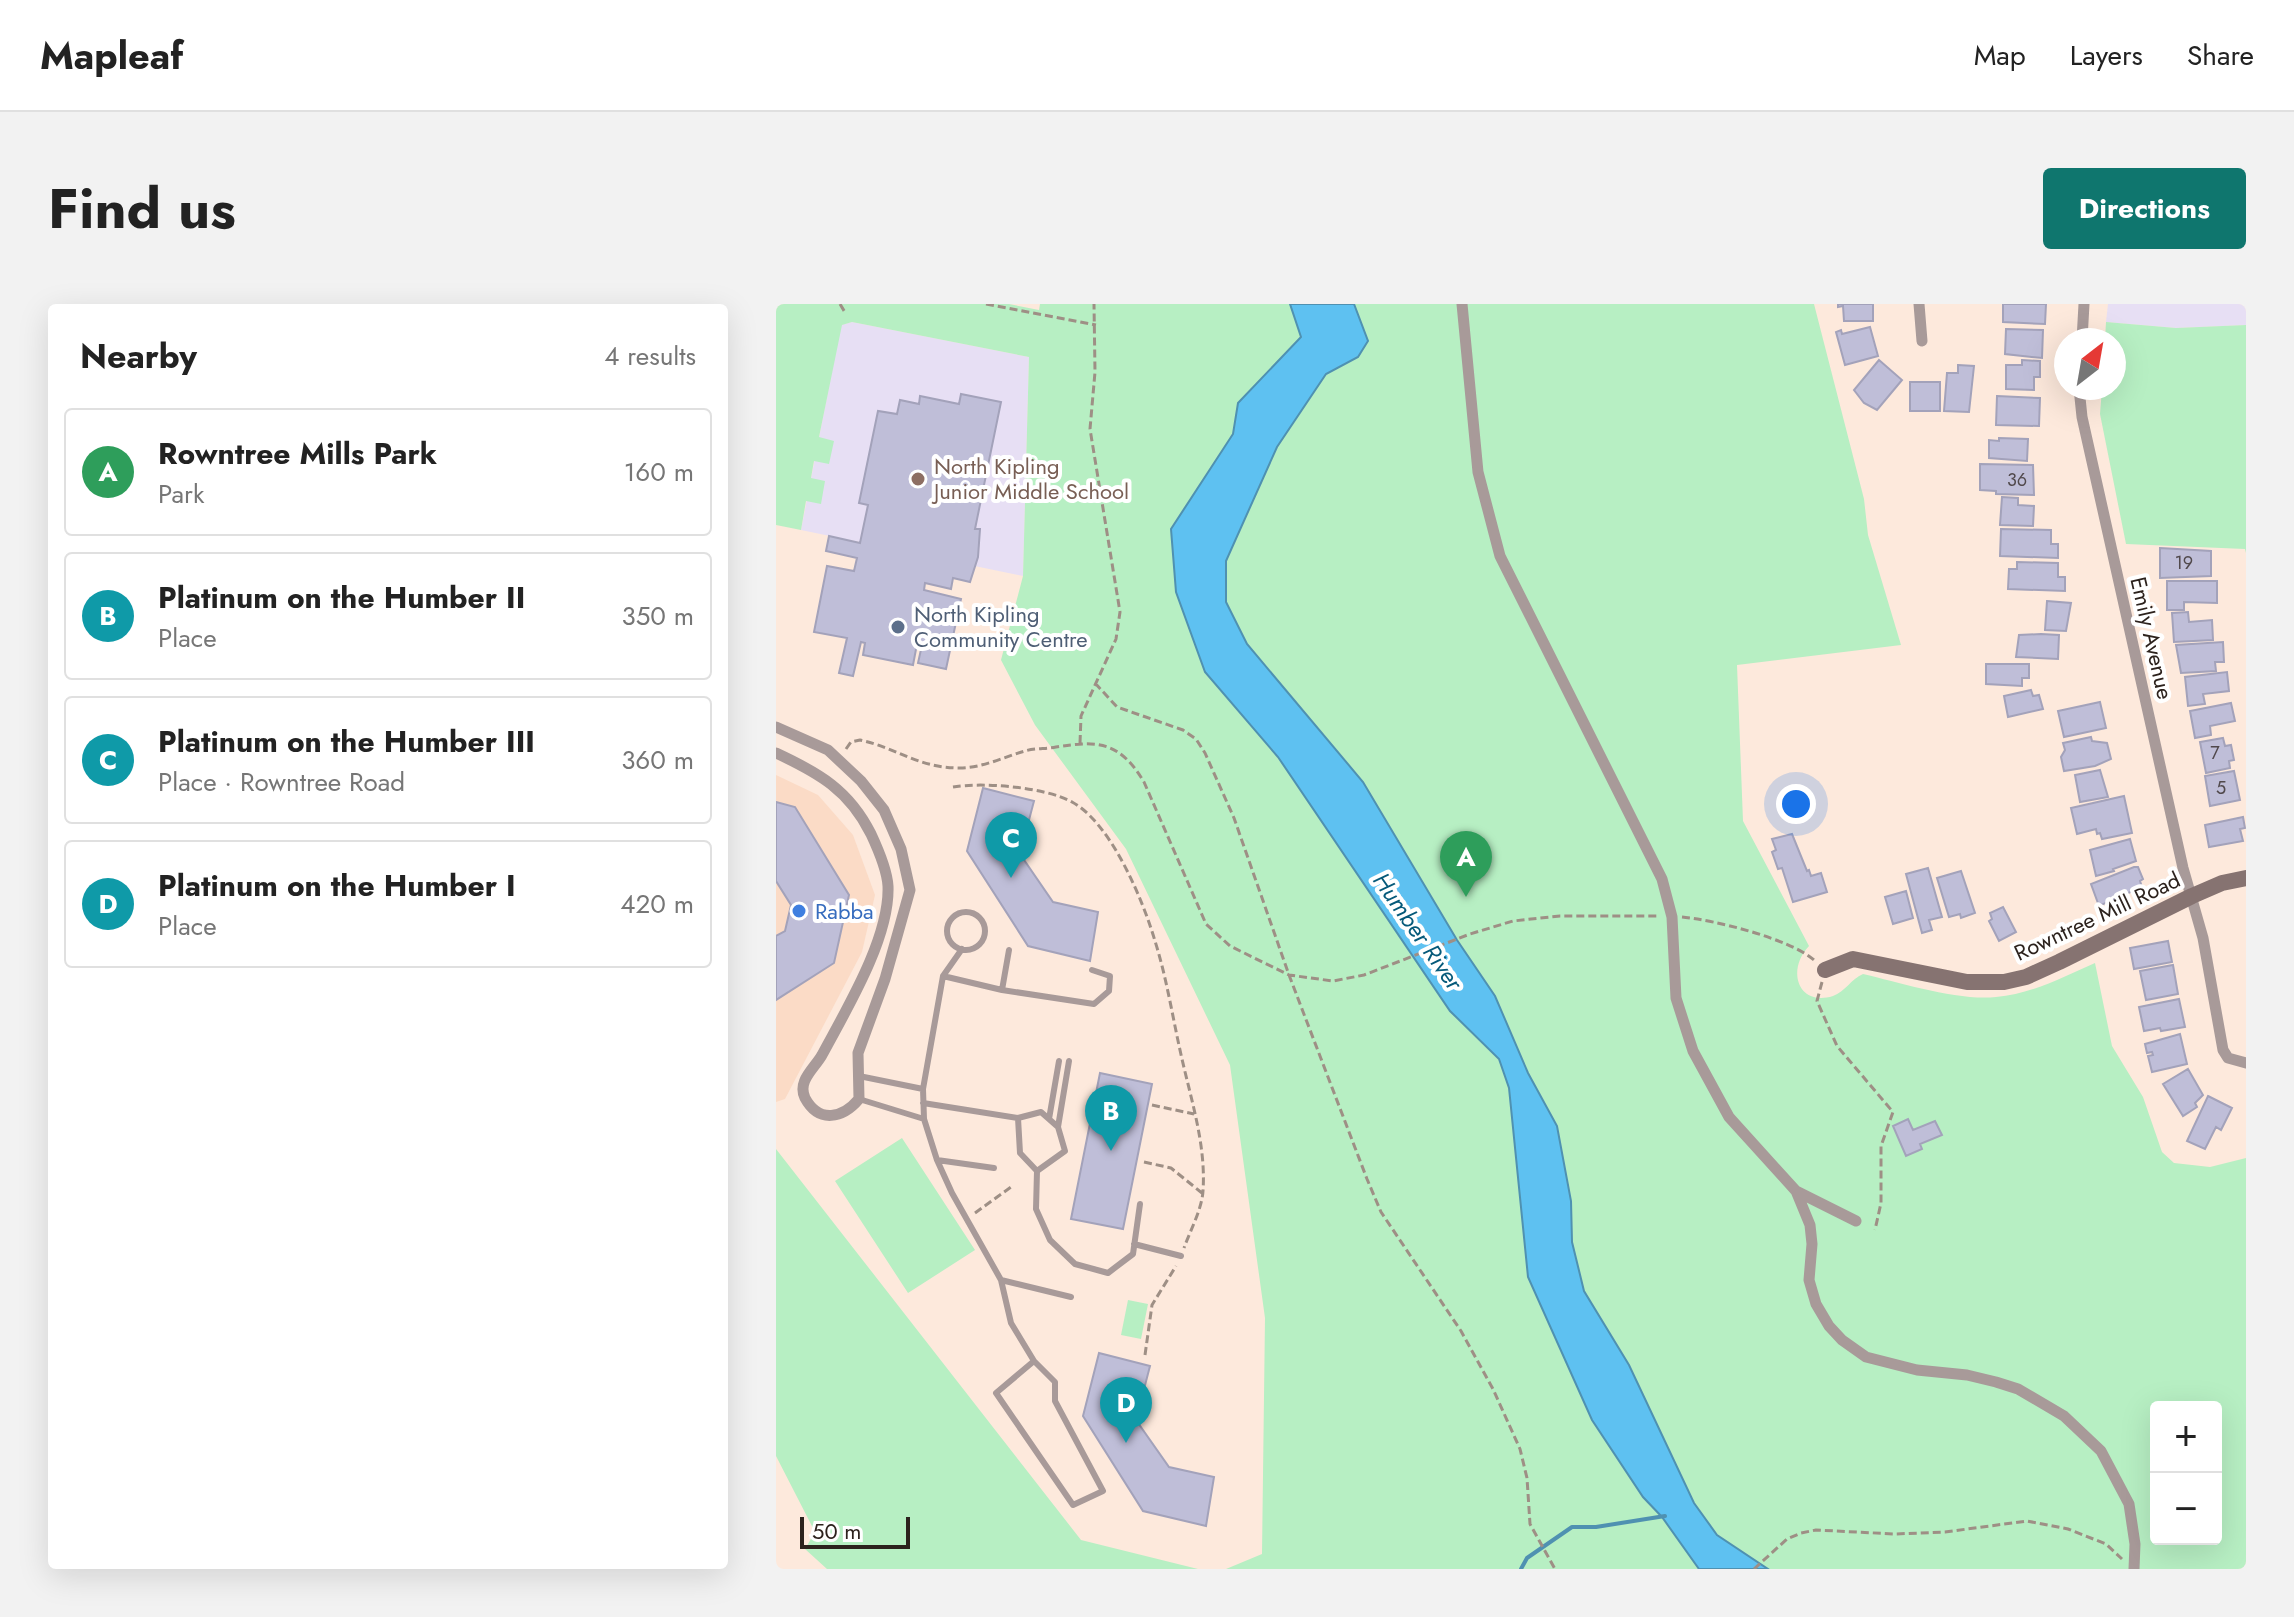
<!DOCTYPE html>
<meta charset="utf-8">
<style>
body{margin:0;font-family:Jost,sans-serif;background:#f2f2f2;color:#222}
.controls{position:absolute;right:24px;bottom:24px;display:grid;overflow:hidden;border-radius:8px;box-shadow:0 8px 32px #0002}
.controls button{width:72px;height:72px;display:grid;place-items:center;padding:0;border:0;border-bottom:2px solid #e0e0e0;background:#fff;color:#222;font:40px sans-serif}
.compass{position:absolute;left:1278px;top:24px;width:72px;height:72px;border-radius:50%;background:#fff;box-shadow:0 8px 32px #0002;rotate:31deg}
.scale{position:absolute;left:24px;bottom:20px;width:110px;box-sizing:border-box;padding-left:8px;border:4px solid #2c221d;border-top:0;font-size:22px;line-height:28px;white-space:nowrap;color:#2c221d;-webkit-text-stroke:6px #fff;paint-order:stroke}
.you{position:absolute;left:1020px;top:500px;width:28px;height:28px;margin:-20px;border:6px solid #fff;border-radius:50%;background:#1a73e8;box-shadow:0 0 0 12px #1a73e833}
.badge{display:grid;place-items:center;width:52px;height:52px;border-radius:50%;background:#0f766e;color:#fff;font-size:26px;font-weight:700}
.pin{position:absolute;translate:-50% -66px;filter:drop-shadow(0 2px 4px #0008)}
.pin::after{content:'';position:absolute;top:42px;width:28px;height:24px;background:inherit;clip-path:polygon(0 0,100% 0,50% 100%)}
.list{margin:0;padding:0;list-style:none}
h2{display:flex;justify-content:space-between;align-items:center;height:104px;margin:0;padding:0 32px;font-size:34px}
h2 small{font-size:26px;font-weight:400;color:#767676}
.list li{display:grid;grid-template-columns:52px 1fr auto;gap:24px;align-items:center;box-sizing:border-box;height:128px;margin:0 16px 16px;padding:0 16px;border:2px solid #e0e0e0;border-radius:8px}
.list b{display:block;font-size:30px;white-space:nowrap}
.list p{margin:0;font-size:26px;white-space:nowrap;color:#767676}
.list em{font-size:26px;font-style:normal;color:#767676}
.map{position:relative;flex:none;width:1470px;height:1265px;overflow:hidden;border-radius:8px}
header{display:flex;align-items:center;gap:48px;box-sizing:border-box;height:112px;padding:0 40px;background:#fff;border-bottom:2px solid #e0e0e0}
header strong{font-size:38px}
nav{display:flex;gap:44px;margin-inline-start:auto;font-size:28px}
.intro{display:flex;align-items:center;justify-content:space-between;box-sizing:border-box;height:192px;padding:0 48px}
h1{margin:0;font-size:56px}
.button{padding:20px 36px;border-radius:8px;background:#0f766e;color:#fff;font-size:28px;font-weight:700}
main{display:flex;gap:48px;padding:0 48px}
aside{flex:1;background:#fff;border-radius:8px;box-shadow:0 8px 32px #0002}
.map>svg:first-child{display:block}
</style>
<header>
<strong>Mapleaf</strong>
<nav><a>Map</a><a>Layers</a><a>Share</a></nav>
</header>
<div class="intro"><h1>Find us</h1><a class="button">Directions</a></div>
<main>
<aside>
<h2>Nearby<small>4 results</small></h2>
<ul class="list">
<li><span class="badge" style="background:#2e9e5b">A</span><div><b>Rowntree Mills Park</b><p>Park</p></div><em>160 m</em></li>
<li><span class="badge" style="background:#0f9aa8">B</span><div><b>Platinum on the Humber II</b><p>Place</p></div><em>350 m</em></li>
<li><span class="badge" style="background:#0f9aa8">C</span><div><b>Platinum on the Humber III</b><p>Place · Rowntree Road</p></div><em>360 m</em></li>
<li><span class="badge" style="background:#0f9aa8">D</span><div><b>Platinum on the Humber I</b><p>Place</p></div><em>420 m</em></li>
</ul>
</aside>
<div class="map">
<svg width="1470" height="1265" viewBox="0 0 1470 1265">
<rect width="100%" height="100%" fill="#fde9dc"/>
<!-- built -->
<path fill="#fbdbc6" d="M 0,471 L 42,491 L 77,531 L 99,591 L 86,648 L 9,795 L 0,798 Z"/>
<!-- education -->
<path fill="#e7dff4" d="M 1332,0 L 1470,0 L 1470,21 L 1400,24 L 1330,18 Z
M 76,18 L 253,53 L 247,272 L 25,226 L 65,21 Z"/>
<!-- green -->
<path fill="#b7efc3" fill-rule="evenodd" d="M 0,0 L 233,0 L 263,6 L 264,0 L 1038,0 L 1088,195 L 1092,231 L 1125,341 L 961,361 L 967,517 L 1033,642 C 1010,666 1022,703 1057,692 C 1069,688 1075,675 1087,670 C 1125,679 1182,697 1220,693 C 1256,690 1287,673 1319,659 L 1336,742 L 1367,793 L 1386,848 L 1398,859 L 1434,863 L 1470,854 L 1470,1265 L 450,1265 L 486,1250 L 489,1014 L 454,761 L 350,545 L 259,421 L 225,356 L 247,272 L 253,53 L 76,18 L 66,21 L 43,133 L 58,137 L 53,160 L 38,157 L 35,174 L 49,177 L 45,200 L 30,197 L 25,226 L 0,221 ZM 1380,1103 L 1440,1103 L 1440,1235 L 1380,1235 Z
M 1330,18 L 1400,24 L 1470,21 L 1470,249 L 1469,245 L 1350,240 L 1324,110 L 1326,84 L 1338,84 L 1338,36 L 1329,36 Z
M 126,834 L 199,946 L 132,989 L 59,877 Z
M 0,845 L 305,1236 L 422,1265 L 51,1265 L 29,1245 L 39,1228 L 0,1152 Z
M 352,996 L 372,1000 L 365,1035 L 345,1031 Z"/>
<!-- water -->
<path fill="#5ec1f1" stroke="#4f91b1" stroke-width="2" d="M 514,0 L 578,0 L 592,37 L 582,53 L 550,70 L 501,143 L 450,257 L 450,298 L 471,340 L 587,478 L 681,636 L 719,692 L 752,769 L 781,822 L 795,897 L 796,938 L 808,987 L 853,1061 L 918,1199 L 941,1231 L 992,1265 L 923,1265 L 886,1213 L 867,1193 L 816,1116 L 752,973 L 733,784 L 723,755 L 674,707 L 502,453 L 429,368 L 400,288 L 395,225 L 457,130 L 462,99 L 525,33 Z"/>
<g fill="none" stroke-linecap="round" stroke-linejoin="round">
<!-- stream -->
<path stroke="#4f91b1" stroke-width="4" d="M 745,1265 L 751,1254 L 796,1223 L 820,1223 L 889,1212"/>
</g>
<!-- building -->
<path fill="#bfbed8" stroke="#a3a2ba" stroke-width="2" d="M 1062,0 L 1097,0 L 1097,17 L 1068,17 L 1067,2 L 1062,3 Z
M 1227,0 L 1270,0 L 1269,20 L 1227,18 Z
M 1094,23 L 1102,52 L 1069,61 L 1060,28 L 1065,26 L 1066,30 Z
M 1230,25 L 1267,26 L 1266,54 L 1229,50 Z
M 1103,56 L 1126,76 L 1101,106 L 1088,99 L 1078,86 Z
M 1246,56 L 1264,57 L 1264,73 L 1258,73 L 1258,86 L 1230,85 L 1230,61 L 1246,61 Z
M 1182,61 L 1198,62 L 1193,108 L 1168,107 L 1171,69 L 1182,69 Z
M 1134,78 L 1164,78 L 1164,107 L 1134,107 Z
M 185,90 L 225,98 L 199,225 L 204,225 L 202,253 L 194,278 L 177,274 L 175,285 L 149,279 L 148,286 L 185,295 L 170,365 L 142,359 L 146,341 L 141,340 L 137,361 L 87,351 L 89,339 L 85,338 L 77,372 L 63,369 L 71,334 L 38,328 L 51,262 L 78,267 L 81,254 L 50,247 L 53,232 L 84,239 L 92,201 L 83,199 L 102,107 L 121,110 L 124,96 L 143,100 L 144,92 L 183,100 Z
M 1221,92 L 1264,94 L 1263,122 L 1220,121 Z
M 1223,134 L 1252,135 L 1251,157 L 1213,154 L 1213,136 L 1223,137 Z
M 1204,160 L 1257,161 L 1258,191 L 1220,190 L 1220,187 L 1204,186 Z
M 1226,193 L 1242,194 L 1242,201 L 1258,202 L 1257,222 L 1224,221 Z
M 1225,225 L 1275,226 L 1275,240 L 1282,240 L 1282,254 L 1224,252 Z
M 1384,244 L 1435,247 L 1435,272 L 1384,274 Z
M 1241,258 L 1282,259 L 1282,273 L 1289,273 L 1289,287 L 1232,285 L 1233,265 L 1241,265 Z
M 1391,277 L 1441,277 L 1441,299 L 1408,298 L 1408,306 L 1391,306 Z
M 1271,297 L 1295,299 L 1290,327 L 1269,326 Z
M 1412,308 L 1413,318 L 1436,316 L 1437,336 L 1398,338 L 1396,309 Z
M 1265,330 L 1283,331 L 1282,355 L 1240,353 L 1243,331 Z
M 1447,338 L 1448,358 L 1439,358 L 1440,367 L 1405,369 L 1400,341 Z
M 1210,360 L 1253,360 L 1253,374 L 1246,374 L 1246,382 L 1210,380 Z
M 1451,368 L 1453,387 L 1427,390 L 1429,400 L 1412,402 L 1409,373 Z
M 1255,386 L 1257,392 L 1263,391 L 1267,405 L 1232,413 L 1228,392 Z
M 1324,398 L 1330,424 L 1288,433 L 1282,407 Z
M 1455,399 L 1459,417 L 1434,422 L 1435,431 L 1419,434 L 1414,407 Z
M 1315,433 L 1316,437 L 1331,439 L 1335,455 L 1319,462 L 1288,467 L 1285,453 L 1289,446 L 1287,439 Z
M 1447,434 L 1449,442 L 1455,441 L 1458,456 L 1453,457 L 1454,464 L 1430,469 L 1424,438 Z
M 1324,466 L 1332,493 L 1304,498 L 1299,471 Z
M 1458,467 L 1464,496 L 1434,502 L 1429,472 Z
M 207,484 L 258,497 L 244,550 L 277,598 L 322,608 L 314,657 L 252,642 L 191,547 Z
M 1348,492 L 1356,529 L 1326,535 L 1324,529 L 1321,530 L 1320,525 L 1301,530 L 1295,504 Z
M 0,498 L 19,503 L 73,591 L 58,659 L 0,696 L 0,632 L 9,627 L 15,601 L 0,577 Z
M 1467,513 L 1469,524 L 1464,525 L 1467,537 L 1433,543 L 1429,521 Z
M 1016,530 L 1031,567 L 1033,566 L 1035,572 L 1045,569 L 1051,588 L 1017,598 L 1006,564 L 1002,565 L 996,548 L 1000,546 L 996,535 Z
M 1354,535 L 1360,557 L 1337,565 L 1338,567 L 1320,572 L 1314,546 Z
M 1358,563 L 1362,563 L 1367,575 L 1364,577 L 1366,583 L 1323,602 L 1315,580 Z
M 1152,564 L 1166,613 L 1153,616 L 1156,626 L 1146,629 L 1130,570 Z
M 1185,567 L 1199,609 L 1185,614 L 1184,610 L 1173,613 L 1161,574 Z
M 1130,587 L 1137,614 L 1117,620 L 1109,593 Z
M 1227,603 L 1240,628 L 1223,637 L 1213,617 L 1216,615 L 1214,609 Z
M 1392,637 L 1396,658 L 1358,665 L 1354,644 Z
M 1397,661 L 1402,690 L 1370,696 L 1364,667 Z
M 1403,695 L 1409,723 L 1385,727 L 1384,724 L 1368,727 L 1363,703 Z
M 1404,730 L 1411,760 L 1376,768 L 1372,752 L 1377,751 L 1376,748 L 1371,749 L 1369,740 Z
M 1412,765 L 1427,791 L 1419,799 L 1421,803 L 1407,812 L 1387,780 Z
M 324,769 L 376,780 L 347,925 L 295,915 Z
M 1432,792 L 1456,804 L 1445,826 L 1440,823 L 1429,845 L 1411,837 Z
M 1132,815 L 1137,826 L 1159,817 L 1166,831 L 1144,840 L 1146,845 L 1130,852 L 1117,822 Z
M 323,1049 L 374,1062 L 360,1116 L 393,1163 L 438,1173 L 430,1222 L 367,1207 L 307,1112 Z"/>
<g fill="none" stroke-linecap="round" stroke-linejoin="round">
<!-- path -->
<path stroke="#9e8f85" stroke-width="3" stroke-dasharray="8 4" stroke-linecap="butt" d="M 64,0 L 70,10
M 210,0 L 320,21
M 319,379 L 341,403 L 407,426 L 420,435 L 429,449 L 458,514 L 513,671 L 591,875 L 605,908 L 685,1027 L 717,1085 L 744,1145 L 751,1174 L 754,1220 L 779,1265
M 304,439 L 305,412 L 340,335 L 344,308 L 314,125 L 319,68 L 318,0
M 70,445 L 75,438 L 84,436 C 121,444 142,464 184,464 C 206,464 228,453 249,447 C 259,444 270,445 280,443 C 323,436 344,438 368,478 L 430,620 L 454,642 L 513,671 L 557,677 L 588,671 L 694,630 L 737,617 L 784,612 L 883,612
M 177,483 C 207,478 269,483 296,498 C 335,519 367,596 379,637 C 391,675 397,716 406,755 C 416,799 430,842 427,887 C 426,905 414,927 408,944
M 906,613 C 939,616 1014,635 1038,656
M 1046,678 L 1041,697 L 1061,742 L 1117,808 L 1105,842 L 1105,899 L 1099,926
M 376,801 L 418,810
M 368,858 L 395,864 L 426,889
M 199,909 L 235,883
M 369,1051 L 376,1001 L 400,962
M 978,1265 L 1011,1235 L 1025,1229 L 1040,1226 L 1119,1230 L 1169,1228 L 1251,1217 L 1292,1225 L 1330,1240 L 1346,1255"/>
<!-- lane -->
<path stroke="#a89a99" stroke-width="6" d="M171 627a19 19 0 1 1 38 0a19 19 0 1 1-38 0Z
M 186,645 L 167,672 L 147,785 L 148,815 L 161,856 L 176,889 L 225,976 L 235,1019 L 258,1057 L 220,1089 L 297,1201 L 327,1187 L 279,1097 L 279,1078 L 258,1057
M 167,672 L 226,686 L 318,700 L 333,687 L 334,672 L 316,666
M 226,686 L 233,646
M 83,772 L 147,785
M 83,795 L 148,815
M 147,799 L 242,814 L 265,808 L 282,823 L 289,847 L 261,867 L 260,905 L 274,936 L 299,960 L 332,969 L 357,950 L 364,900
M 242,814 L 244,849 L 261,867
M 273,815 L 283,757
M 282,823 L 293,757
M 161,856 L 218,864
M 358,940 L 405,952
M 225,976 L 295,993"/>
<!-- street -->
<path stroke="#a89a99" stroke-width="11" d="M 686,0 L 702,168 L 724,252 L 886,575 L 896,613 L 900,694 L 917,747 L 953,813 L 1020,887 L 1034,921 L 1036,940 L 1033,976 L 1040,1000 L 1053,1022 L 1066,1036 L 1090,1053 L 1141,1066 L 1191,1071 L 1220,1078 L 1242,1085 L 1288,1112 L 1325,1147 L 1353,1200 L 1359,1240 L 1358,1265
M 1143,0 L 1146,37
M 1306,36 L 1308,0
M 1303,84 L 1306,113 L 1407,564 L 1427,634 L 1447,746 L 1452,754 L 1470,759
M 0,423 L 52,446 L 85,477 L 108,506 L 125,545 L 134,586 L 109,675 L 82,749 L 83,795 C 67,814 43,820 29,794 C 21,777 38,765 46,751 C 70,706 114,634 112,582 C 111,565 102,545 95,530 C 73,486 43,469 0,449
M 1020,887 L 1080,917"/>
<!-- secondary -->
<path stroke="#867371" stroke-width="16" d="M 1049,666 L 1077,655 L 1191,678 L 1228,678 L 1250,673 L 1283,658 L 1416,592 L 1446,579 L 1470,574"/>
</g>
<!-- markers -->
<circle fill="#8d6e63" stroke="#fff" stroke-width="3" cx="142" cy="175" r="8"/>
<circle fill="#5c6f8a" stroke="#fff" stroke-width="3" cx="122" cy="323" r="8"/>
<circle fill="#3f7fe0" stroke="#fff" stroke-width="3" cx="23" cy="607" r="8"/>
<g text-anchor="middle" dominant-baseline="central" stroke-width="8" stroke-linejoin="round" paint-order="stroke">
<!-- number labels -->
<g font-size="18" fill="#51494c">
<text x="1241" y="176">36</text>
<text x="1408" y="259">19</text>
<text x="1439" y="449">7</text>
<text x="1445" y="484">5</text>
</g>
<!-- education labels -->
<g font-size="22" fill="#785e54" stroke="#fff" text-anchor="start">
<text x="158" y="162">North Kipling<tspan x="158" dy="25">Junior Middle School</tspan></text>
</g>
<!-- service labels -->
<g font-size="22" fill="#4e5e75" stroke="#fff" text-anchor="start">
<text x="138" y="310">North Kipling<tspan x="138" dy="25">Community Centre</tspan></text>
</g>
<!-- street labels -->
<g font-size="22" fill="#2c221d" stroke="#fff">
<text transform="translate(1376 334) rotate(77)">Emily Avenue</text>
<text transform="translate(1321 612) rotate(-25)">Rowntree Mill Road</text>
</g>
<!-- shop labels -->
<g font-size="22" fill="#366cbe" stroke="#fff" text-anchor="start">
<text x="39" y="607">Rabba</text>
</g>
<!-- water labels -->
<g font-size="24" font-style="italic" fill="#065a7a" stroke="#fff">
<text transform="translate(642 627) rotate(55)">Humber River</text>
</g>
</g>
</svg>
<div class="controls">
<button>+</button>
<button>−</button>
</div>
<svg class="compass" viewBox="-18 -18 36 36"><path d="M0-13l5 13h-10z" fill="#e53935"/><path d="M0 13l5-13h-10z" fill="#767676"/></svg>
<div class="scale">50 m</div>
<div class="you"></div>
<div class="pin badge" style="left:690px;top:593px;background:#2e9e5b">A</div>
<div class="pin badge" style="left:335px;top:847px;background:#0f9aa8">B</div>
<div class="pin badge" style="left:235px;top:574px;background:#0f9aa8">C</div>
<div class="pin badge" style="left:350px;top:1139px;background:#0f9aa8">D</div>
</div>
</main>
